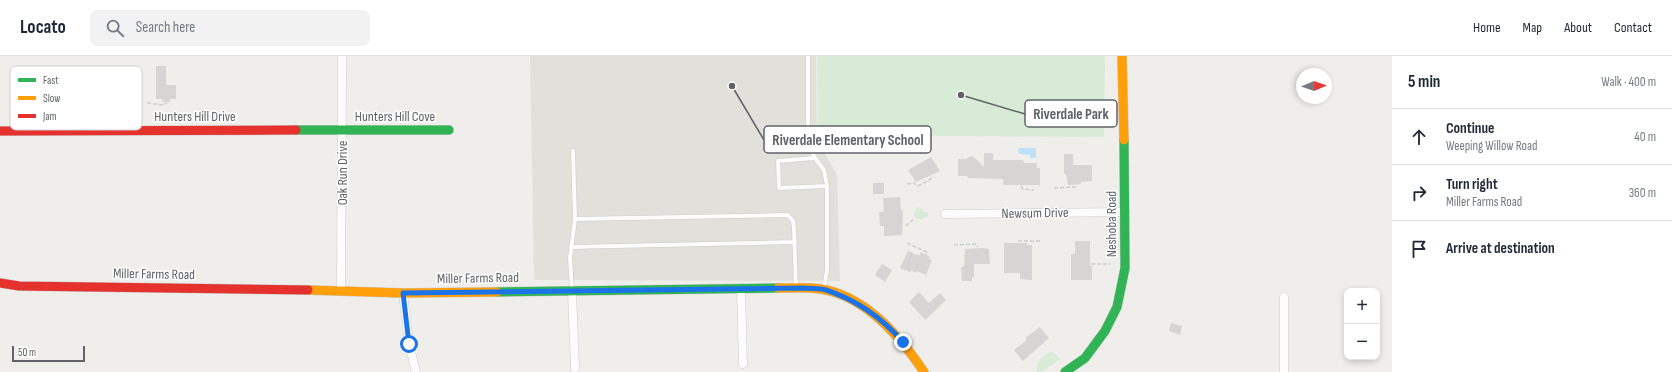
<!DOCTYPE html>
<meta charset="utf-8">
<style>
body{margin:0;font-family:"Sofia Sans Condensed",sans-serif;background:#f2f2f3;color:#1f2937}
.controls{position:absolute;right:12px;bottom:12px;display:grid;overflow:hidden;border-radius:8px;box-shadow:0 2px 6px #0003}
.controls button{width:36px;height:36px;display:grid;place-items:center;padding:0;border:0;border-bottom:1px solid #e0e1e3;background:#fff;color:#1f2937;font:20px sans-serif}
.compass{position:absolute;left:1296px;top:12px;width:36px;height:36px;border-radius:50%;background:#fff;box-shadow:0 2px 6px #0003;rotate:88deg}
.scale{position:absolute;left:12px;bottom:10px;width:73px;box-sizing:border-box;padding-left:4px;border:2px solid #5f6368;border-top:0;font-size:11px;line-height:14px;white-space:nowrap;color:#5f6368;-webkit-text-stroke:3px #fff;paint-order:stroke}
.stop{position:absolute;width:12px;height:12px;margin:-9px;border:3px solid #1a73e8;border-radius:50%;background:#fff}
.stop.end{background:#1a73e8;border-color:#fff;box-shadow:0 1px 4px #0008}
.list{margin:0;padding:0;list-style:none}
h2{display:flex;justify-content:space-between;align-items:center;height:52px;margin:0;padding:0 16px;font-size:17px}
h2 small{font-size:13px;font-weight:400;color:#747a83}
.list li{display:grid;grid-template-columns:26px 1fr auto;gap:12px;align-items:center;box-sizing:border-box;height:56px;padding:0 16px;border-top:1px solid #e0e1e3}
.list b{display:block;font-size:15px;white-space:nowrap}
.list p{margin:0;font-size:13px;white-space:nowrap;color:#747a83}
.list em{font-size:13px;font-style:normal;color:#747a83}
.icon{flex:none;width:22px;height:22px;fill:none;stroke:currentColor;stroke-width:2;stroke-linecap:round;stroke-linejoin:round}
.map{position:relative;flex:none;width:1392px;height:316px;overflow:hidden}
header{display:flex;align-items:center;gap:24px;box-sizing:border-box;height:56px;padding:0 20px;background:#fff;border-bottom:1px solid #e0e1e3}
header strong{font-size:19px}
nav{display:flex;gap:22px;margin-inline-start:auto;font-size:14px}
.search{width:280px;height:36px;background:#f2f2f3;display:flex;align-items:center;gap:10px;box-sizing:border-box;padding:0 14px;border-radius:8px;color:#747a83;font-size:15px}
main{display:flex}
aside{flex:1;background:#fff}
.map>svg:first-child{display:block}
</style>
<header>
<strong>Locato</strong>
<div class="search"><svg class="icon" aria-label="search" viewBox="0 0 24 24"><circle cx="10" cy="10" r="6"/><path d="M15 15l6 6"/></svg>Search here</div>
<nav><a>Home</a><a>Map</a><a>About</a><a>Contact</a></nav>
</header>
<main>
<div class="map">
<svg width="1392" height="316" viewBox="0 0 1392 316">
<rect width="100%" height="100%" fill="#efeeea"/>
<!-- education -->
<path fill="#e2e0da" d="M 530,0 L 816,0 L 817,85 L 837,118 L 840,225 L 534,224 Z"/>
<!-- green -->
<path fill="#d8ebd6" d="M 817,0 L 1105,0 L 1104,81 L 818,79 Z
M 918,151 L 924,154 L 924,156 L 928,156 L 928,160 L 921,163 L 915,161 L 914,156 Z
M 1050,296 L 1054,297 L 1060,303 L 1041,316 L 1037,316 C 1035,306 1042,301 1050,296 Z"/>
<!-- water -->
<path fill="#bfe0f9" d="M 1020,92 L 1036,92 L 1036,102 L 1030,102 L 1030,99 L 1019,98 L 1018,93 Z"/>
<!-- building -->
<path fill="#d6d5d3" d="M 156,10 L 166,10 L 166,29 L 176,29 L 176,43 L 170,43 L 170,46 L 163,46 L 162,43 L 156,43 Z
M 984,97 L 993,97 L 993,104 L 1022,104 L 1025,107 L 1037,107 L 1037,112 L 1040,112 L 1040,129 L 1003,129 L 1003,123 L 968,122 L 967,120 L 958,120 L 958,103 L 966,103 L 969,101 L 973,100 L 984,111 Z
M 1064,98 L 1073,98 L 1073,109 L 1092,109 L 1092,125 L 1081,126 L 1081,128 L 1068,129 L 1066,118 L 1064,118 Z
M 931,101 L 940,115 L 916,126 L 908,114 Z
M 873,127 L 884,127 L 884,138 L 873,138 Z
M 900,141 L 901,154 L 903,154 L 902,179 L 884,180 L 884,170 L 880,170 L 879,156 L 884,156 L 883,142 Z
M 1075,185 L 1090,185 L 1090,210 L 1092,210 L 1092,224 L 1071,224 L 1071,198 L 1075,198 Z
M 1004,187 L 1027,187 L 1027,189 L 1032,189 L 1032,224 L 1020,223 L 1020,217 L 1004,217 Z
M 982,192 L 989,193 L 990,208 L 974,208 L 974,221 L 972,221 L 972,225 L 962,225 L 961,211 L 964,211 L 965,193 Z
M 908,195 L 917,199 L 920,199 L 921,196 L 930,201 L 929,203 L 932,204 L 926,219 L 917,215 L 916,217 L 911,214 L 910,216 L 900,212 Z
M 882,208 L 892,214 L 885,226 L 875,219 Z
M 919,236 L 929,247 L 940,237 L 946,244 L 925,264 L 909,246 Z
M 1171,267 L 1182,270 L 1180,279 L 1169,275 Z
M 1040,271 L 1049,282 L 1023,305 L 1014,294 L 1027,284 L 1025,282 Z"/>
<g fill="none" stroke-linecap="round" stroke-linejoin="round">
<!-- lane casing -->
<g stroke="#cbcccc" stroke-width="5">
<path id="lane" d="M 808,0 L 808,88 L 815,102 L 824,114 L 827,130 L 827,214 L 824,233
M 573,95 L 575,163
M 815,102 L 778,105 L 779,132 L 827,130
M 571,191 L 795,186
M 572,234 L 570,202 L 575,163 L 788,159 L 793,165 L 794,173 L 796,232"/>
</g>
<!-- street casing -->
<g stroke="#cbcccc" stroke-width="9">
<path id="street" d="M 945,158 L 1125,156
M 741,233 L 743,308
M 341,234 L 342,0
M 572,235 L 575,312
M 403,237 L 409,288 L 416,316
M 1284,316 L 1284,241"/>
</g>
<!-- fast casing -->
<g stroke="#cacacb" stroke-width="10">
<path id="fast" d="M 296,74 L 449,74
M 497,236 L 778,232
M 1065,316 L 1085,302 L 1105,275 L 1117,251 L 1125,212 L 1124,84"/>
</g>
<!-- slow casing -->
<g stroke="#cacacb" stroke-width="10">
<path id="slow" d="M 1122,0 L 1124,84
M 778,232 C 792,232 807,231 821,233 C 866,240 900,280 924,316
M 308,234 L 403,237 L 497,236"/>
</g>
<!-- jam casing -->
<g stroke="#cacacb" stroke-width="10">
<path id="jam" d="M 0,75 L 296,74
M 0,227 L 19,230 L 308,234"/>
</g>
<!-- path -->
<path stroke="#cacfcc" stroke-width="1.5" stroke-dasharray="4 2" stroke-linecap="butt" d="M 147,47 L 162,49 L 167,47
M 116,49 L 134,51
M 907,128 L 914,127 L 918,130 L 934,121
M 1021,130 L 1023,133 L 1034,134
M 1054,132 L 1076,131
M 906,170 L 913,164
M 1018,185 L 1041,185
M 907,187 L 927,196 L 926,199
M 954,189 L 976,188 L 978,191
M 1091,208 L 1111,208"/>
<!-- lane -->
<use href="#lane" stroke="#fdfcfc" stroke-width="4"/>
<!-- street -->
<use href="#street" stroke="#fdfcfc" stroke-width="8"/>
<!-- fast -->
<use href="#fast" stroke="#30b455" stroke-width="9"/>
<!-- slow -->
<use href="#slow" stroke="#ff9f0a" stroke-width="9"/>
<!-- jam -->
<use href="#jam" stroke="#e5322d" stroke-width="9"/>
</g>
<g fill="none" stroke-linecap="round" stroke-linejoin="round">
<!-- route -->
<path stroke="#1a73e8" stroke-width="5" d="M 409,288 L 403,237 L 804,232 C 811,233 819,232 826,234 C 857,244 882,262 903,286"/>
</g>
<g text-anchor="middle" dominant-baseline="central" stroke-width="3" stroke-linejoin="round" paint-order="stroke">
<!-- street labels -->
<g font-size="14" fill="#5f6368" stroke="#fff">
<text x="195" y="60">Hunters Hill Drive</text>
<text x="395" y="60">Hunters Hill Cove</text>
<text transform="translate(342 117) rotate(-90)">Oak Run Drive</text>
<text transform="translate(1035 157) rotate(-1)">Newsum Drive</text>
<text transform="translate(1111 168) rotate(-90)">Neshoba Road</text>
<text transform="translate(154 218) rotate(1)">Miller Farms Road</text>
<text transform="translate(478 222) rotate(-1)">Miller Farms Road</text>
</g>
</g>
<!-- legend -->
<rect x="10" y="10" width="132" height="64" rx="6" fill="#fff" stroke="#cfd0d2" stroke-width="1"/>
<rect x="18" y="22" width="18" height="4" fill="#30b455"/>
<rect x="18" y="40" width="18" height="4" fill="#ff9f0a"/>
<rect x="18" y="58" width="18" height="4" fill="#e5322d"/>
<g font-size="11" fill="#5f6368">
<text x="43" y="28">Fast</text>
<text x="43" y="46">Slow</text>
<text x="43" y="64">Jam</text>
</g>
<!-- callouts -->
<path fill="none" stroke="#5f6368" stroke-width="1.5" d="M961 39L1025 58M732 30L764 84"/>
<g fill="#5f6368" stroke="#fff" stroke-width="1.5">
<circle cx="961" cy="39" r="4"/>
<circle cx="732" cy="30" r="4"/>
</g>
<g fill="#fff" stroke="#5f6368" stroke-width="1.5">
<rect x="1025" y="44" width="92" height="27" rx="4"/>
<rect x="764" y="70" width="167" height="27" rx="4"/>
</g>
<g font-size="15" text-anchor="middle" font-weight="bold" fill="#5f6368">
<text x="1071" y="63">Riverdale Park</text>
<text x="848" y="89">Riverdale Elementary School</text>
</g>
</svg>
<div class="controls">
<button>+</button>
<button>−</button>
</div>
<svg class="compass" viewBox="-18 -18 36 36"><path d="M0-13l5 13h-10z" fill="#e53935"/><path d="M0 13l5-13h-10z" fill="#747a83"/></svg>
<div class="scale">50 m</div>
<div class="stop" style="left:409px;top:288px"></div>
<div class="stop end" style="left:903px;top:286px"></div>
</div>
<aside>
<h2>5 min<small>Walk · 400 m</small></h2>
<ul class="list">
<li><svg class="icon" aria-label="ahead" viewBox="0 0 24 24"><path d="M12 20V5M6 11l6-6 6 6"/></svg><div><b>Continue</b><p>Weeping Willow Road</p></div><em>40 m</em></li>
<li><svg class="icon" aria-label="right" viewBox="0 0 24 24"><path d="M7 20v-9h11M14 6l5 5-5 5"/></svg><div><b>Turn right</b><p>Miller Farms Road</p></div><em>360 m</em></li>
<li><svg class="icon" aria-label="arrive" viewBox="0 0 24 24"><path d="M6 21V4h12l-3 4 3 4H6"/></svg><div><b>Arrive at destination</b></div></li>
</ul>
</aside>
</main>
